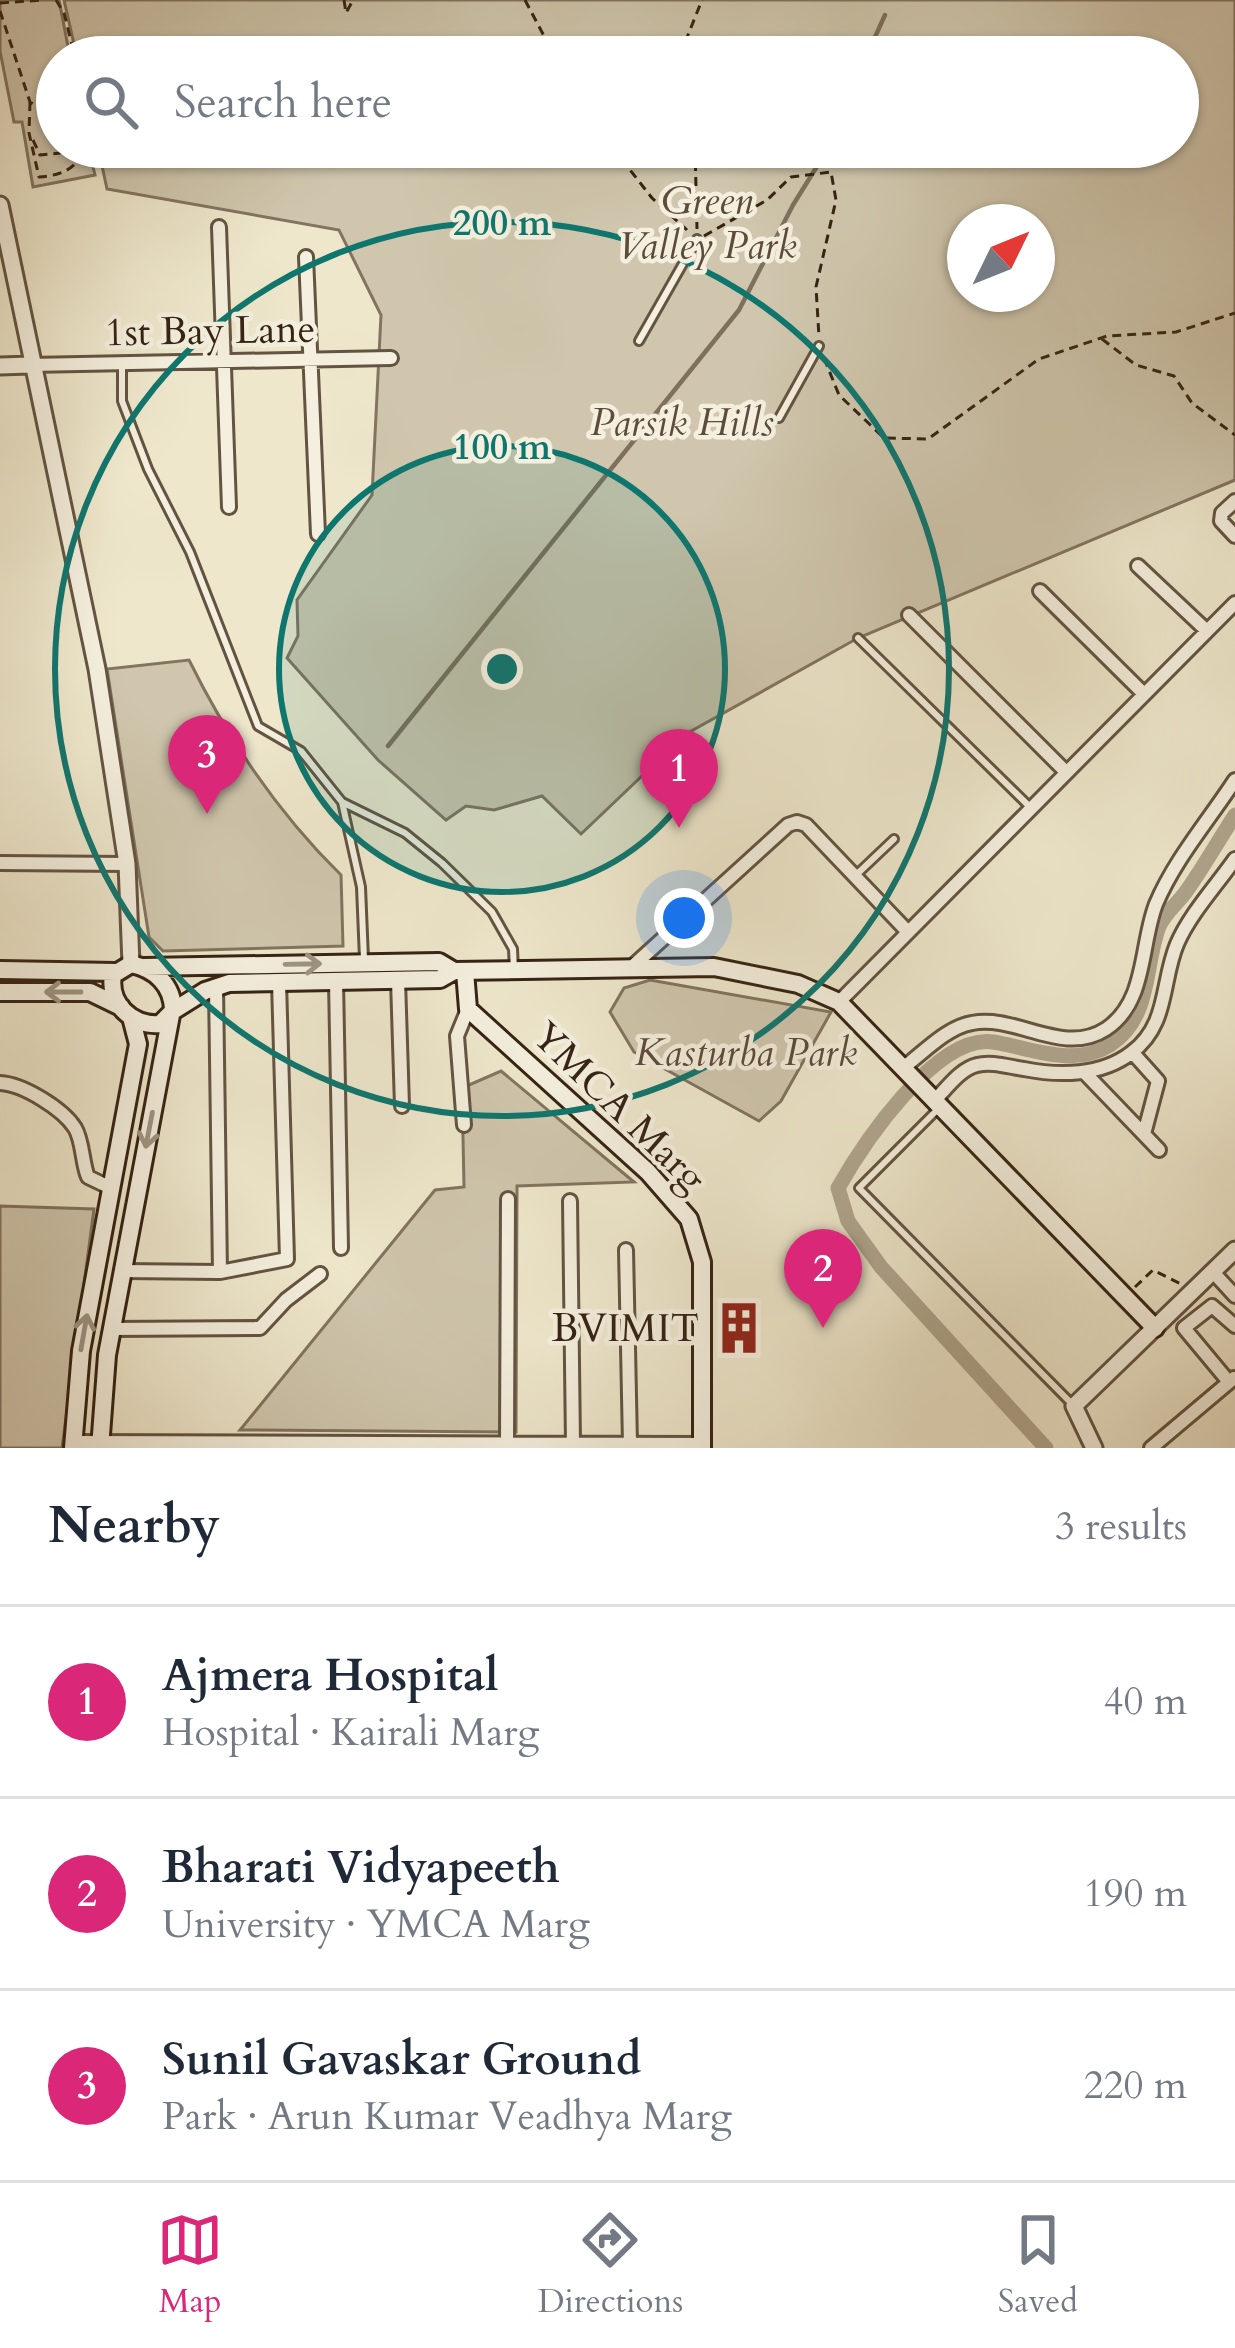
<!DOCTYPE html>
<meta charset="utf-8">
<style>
body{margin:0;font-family:Cardo,serif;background:#f6f6f7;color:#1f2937}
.compass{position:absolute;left:947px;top:204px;width:108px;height:108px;border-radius:50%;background:#fff;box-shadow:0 3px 9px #0004;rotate:47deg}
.you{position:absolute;left:684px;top:918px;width:42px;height:42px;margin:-30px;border:9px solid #fff;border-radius:50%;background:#1a73e8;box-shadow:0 0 0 18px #1a73e833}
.badge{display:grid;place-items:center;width:78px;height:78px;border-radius:50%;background:#db2777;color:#fff;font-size:39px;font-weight:700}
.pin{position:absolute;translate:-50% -99px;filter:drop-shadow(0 3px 6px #0008)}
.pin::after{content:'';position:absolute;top:63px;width:42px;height:36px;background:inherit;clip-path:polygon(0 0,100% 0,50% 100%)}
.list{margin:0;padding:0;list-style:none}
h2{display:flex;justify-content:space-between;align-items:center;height:156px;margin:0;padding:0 48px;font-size:51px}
h2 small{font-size:39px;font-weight:400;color:#747a83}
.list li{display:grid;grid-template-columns:78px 1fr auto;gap:36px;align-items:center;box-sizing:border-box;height:192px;padding:0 48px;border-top:3px solid #e0e1e3}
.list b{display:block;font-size:45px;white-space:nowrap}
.list p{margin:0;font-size:39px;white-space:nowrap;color:#747a83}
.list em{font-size:39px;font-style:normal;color:#747a83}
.icon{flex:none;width:66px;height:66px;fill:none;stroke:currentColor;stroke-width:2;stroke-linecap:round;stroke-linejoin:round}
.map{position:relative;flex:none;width:1235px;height:1448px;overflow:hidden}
.search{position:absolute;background:#fff;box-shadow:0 3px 9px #0004;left:36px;right:36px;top:36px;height:132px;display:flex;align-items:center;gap:30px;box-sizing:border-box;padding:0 42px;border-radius:66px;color:#747a83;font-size:45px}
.sheet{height:732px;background:#fff}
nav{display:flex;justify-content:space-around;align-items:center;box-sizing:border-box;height:168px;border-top:3px solid #e0e1e3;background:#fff;font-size:33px;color:#747a83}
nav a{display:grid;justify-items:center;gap:6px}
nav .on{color:#db2777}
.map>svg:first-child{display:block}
</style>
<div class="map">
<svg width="1235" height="1448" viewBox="0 0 1235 1448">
<rect width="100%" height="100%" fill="#eee7cc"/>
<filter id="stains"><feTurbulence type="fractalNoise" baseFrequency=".00167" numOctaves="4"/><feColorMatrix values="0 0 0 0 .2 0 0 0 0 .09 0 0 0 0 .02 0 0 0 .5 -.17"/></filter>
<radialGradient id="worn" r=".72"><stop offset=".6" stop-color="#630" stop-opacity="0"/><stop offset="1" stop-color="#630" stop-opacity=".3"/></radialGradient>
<!-- green -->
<path fill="#cfc6ad" stroke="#827460" stroke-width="3" fill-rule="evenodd" d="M 0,0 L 59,0 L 70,57 L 57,57 L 57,147 L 88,147 L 95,175 L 33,187 L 22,122 L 14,122 L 0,51 Z
M 64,0 L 1235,0 L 1235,480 L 858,638 L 686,734 L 581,834 L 542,796 L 494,810 L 466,806 L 446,820 L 378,760 L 287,658 L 298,636 L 297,600 L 372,495 L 381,315 L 339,230 L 107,189 L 98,147 L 1178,147 L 1178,57 L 77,57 ZM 965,222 L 1037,222 L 1037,294 L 965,294 Z
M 189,660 C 229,741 277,812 341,875 L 343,946 L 163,951 L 149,937 L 107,669 Z
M 650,980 L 831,1012 L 781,1101 L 759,1121 L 634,1052 L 610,1012 L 624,988 Z
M 501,1071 L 634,1182 L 517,1186 L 516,1432 L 240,1430 L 435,1190 L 464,1187 L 462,1088 Z
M 0,1206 L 94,1209 L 62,1448 L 0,1448 Z"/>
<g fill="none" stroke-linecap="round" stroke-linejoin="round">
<!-- stream -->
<path stroke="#7e705c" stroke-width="4.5" d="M 866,57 L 885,15
M 388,746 L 739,310 L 793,205 L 829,147"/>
<!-- canal -->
<path stroke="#afa48d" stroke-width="15" d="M 1046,1448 L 881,1267 L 848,1221 L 838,1188 C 863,1144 936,1034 993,1042 C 1031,1048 1074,1068 1110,1045 C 1151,1018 1144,970 1158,929 C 1163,915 1176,905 1185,893 C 1203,868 1218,841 1235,815"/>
<!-- service casing -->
<g stroke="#635441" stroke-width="12">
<path id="service" d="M 639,341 L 697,239
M 122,365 L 122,401 L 148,469 L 190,552 L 258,726 L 301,751 L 342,802 L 405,833 L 442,863 L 492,912 L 513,949 L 514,970
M 779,418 L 819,346
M 858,638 L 1031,808
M 342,802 L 361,887 L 364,959
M 855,876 L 894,839
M 938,1109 L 859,1188 L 1074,1406"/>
</g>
<!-- minor casing -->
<g stroke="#635441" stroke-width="18">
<path id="minor" d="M 219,227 L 229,507
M 306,257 L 318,534
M 30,365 L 391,358
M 1235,501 L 1222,513 L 1221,521 L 1235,536
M 1138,566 L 1207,631
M 1040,591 L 1144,694
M 909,615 L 1066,772
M 0,863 L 127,864
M 634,965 L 788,825 L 797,822 L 806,825 L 908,932
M 398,980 L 402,1106
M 336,981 L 341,1248
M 216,987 L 220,1272
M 839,1002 L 1235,603
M 1132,1052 L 1158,1081 L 1144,1134
M 903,1068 C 923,1053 947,1027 972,1023 C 1016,1014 1063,1057 1106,1029 C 1147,1002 1140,945 1156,904 C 1175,859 1209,820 1235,780
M 1084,1072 L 1159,1150
M 0,1083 C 23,1084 63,1109 75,1128 C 83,1141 82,1163 88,1177 L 111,1188
M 935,1100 C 947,1088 960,1069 977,1065 C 992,1061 1009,1067 1024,1069 C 1059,1076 1101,1076 1131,1053 C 1169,1025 1161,982 1177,944 C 1190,914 1216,886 1235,859
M 464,1125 L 457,1036 L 468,1009
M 570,1201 L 573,1444
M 626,1250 L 630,1444
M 122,1271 L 220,1272 L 287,1259 L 279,982
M 1213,1272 L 1235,1296
M 112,1329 L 260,1328 L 286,1300 L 320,1274
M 1229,1382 L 1184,1328 L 1212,1306 L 1235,1326
M 73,1442 L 702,1444
M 507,1444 L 508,1199
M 1151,1448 L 1234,1378"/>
</g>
<!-- tertiary casing -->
<g stroke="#635441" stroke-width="21">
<path id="tertiary" d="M 0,205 L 97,669 L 127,864 L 131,964
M 0,366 L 30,365
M 1094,1448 L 1074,1406 L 1235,1250"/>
</g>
<!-- secondary casing -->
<g stroke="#352313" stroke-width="22">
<path id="secondary" d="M 131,964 C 155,969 173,985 173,1011 L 160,1024 C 132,1026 108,1004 113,975 Z
M 144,967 L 439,962 L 454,971
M 0,970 L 116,972
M 465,971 L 468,1009 L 648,1172 L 689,1219 L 702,1262 L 702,1448
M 0,992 L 90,992 L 121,1007
M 173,1011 L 205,991 L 229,983 L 440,979 L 454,971 L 714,967 L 798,984 L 839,1002 L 1155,1328
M 73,1448 L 81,1351 L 138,1044 L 131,1017
M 100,1448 L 107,1355 L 171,1015"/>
</g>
<!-- path -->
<path stroke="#352313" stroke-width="3" stroke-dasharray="9 6" stroke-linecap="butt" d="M 56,0 L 64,13 L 75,57
M 344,0 L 346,13 L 353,0
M 525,0 L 544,36 L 548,57
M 0,3 L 43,0
M 0,11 L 30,102 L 42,110 L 55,109 L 57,101
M 685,57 L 686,40 L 702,0
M 30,102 L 29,133 L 39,177 C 63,175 73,170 86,150 L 83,147
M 33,140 L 40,155 L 60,153 L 71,147
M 612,147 L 652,198 L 687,230
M 695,147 L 697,229
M 704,236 L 767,200 L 791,177 L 831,172 L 836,200 L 816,287 L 819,337
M 1102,339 L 1136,365 L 1174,376 L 1192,403 L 1235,435
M 824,358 L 839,395 L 884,438 L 928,439 L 1039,359 L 1107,336 L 1176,332 L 1235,313
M 1135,1287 L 1153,1270 L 1181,1284"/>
<!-- service -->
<use href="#service" stroke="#f4efde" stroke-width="6"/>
<!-- minor -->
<use href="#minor" stroke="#f4efde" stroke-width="12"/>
<!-- tertiary -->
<use href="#tertiary" stroke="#f4efde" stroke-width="15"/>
<!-- secondary -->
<use href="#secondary" stroke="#f4efde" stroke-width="16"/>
</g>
<!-- one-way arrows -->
<defs><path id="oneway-shaft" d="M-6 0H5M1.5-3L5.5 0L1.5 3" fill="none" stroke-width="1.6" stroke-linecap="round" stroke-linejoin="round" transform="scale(3)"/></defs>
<g stroke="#9e9383">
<use href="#oneway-shaft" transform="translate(303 964) rotate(-1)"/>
<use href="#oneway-shaft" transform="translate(63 992) rotate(-180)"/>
<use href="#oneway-shaft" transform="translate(149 1130) rotate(101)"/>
<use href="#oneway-shaft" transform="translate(84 1332) rotate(-80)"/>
</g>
<!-- distance rings -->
<circle cx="502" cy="669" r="223" fill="#0f766e" fill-opacity=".12"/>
<g fill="none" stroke="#0f766e" stroke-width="6">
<circle cx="502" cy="669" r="223"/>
<circle cx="502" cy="669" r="447"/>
</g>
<!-- icons -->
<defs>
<g id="building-bare" transform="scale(4.14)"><path d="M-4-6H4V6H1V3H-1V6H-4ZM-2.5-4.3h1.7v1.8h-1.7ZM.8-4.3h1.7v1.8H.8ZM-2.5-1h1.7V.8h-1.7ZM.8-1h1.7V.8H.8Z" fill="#8f2418" stroke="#f4efde" stroke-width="2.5" paint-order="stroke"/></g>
</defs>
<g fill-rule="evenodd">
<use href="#building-bare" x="739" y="1328"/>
</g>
<g text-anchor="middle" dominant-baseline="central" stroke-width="9" stroke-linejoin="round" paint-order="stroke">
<!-- park labels -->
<g font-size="39" font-style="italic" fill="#5c4c3a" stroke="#f4efde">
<text x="707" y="200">Green<tspan x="707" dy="45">Valley Park</tspan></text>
<text x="682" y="422">Parsik Hills</text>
<text x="746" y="1052">Kasturba Park</text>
</g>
<!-- street labels -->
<g font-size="39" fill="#352313" stroke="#f4efde">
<text transform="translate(210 331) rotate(-1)">1st Bay Lane</text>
<text transform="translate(619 1107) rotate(44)">YMCA Marg</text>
</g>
<!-- poi labels -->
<g font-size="39" fill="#352313" stroke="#f4efde" text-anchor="end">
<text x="699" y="1328">BVIMIT</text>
</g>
</g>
<circle cx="502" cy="669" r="18" fill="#0f766e" stroke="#f4efde" stroke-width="6"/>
<g font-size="36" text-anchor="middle" font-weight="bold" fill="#0f766e" stroke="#f4efde" stroke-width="9" stroke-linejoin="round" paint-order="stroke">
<text x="502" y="235">200 m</text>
<text x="502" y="459">100 m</text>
</g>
<rect width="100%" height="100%" filter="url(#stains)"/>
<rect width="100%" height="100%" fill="url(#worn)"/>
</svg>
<svg class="compass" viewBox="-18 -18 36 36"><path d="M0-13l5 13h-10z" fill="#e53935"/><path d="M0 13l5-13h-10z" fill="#747a83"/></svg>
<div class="you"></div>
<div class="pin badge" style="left:679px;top:828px">1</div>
<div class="pin badge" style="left:823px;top:1328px">2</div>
<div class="pin badge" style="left:207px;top:814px">3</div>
<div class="search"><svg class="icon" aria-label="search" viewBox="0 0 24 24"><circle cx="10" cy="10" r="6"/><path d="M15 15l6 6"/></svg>Search here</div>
</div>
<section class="sheet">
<h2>Nearby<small>3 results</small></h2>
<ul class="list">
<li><span class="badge">1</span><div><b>Ajmera Hospital</b><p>Hospital · Kairali Marg</p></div><em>40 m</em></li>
<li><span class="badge">2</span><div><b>Bharati Vidyapeeth</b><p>University · YMCA Marg</p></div><em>190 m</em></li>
<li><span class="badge">3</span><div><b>Sunil Gavaskar Ground</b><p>Park · Arun Kumar Veadhya Marg</p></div><em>220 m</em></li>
</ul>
</section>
<nav>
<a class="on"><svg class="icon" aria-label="map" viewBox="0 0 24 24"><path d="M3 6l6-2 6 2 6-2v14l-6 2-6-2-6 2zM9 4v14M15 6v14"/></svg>Map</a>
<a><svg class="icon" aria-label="directions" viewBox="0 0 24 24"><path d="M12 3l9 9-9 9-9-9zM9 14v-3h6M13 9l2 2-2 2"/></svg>Directions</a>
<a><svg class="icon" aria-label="saved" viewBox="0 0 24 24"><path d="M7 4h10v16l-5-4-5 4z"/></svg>Saved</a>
</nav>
